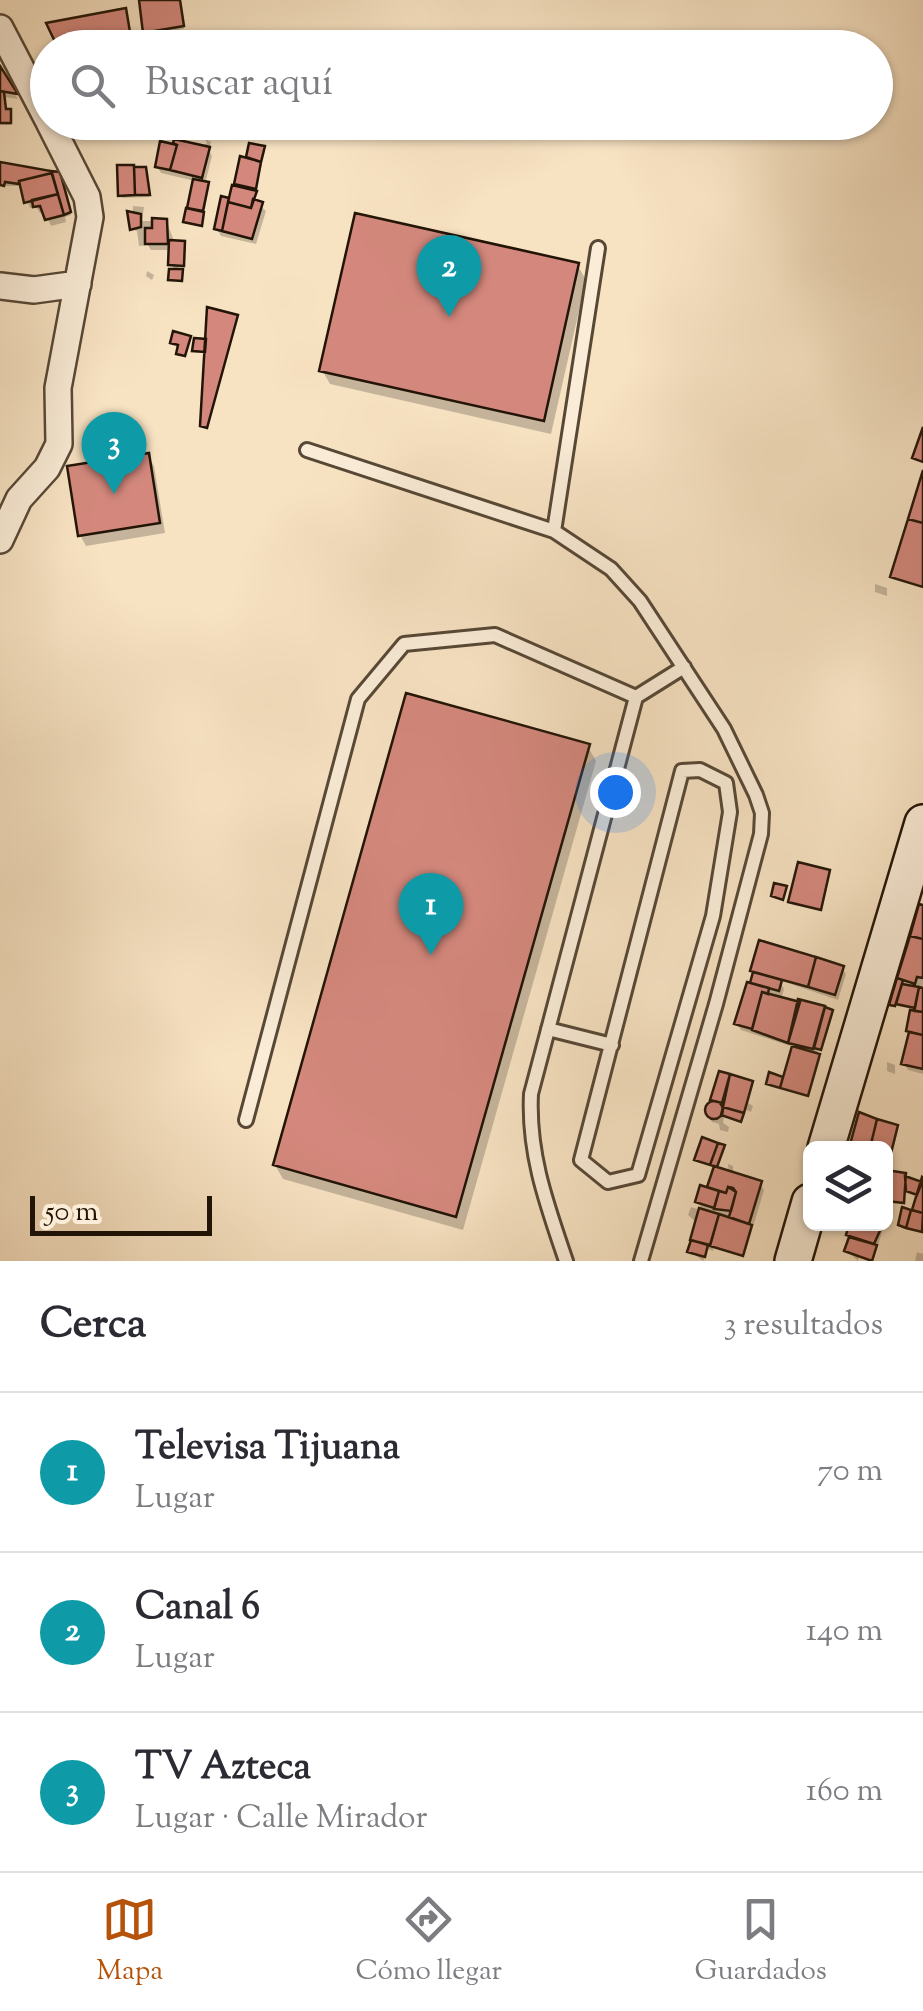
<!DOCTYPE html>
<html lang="es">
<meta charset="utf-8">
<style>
body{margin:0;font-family:"Sorts Mill Goudy",serif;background:#f7f7f7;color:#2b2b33}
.controls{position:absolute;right:30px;bottom:30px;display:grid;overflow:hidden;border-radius:15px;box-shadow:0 2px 8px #0004}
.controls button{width:90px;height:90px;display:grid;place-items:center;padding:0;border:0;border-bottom:2px solid #e1e1e2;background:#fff;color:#2b2b33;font:50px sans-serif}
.scale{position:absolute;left:30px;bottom:25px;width:182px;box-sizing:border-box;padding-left:10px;border:5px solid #221507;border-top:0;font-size:28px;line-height:35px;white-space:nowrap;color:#221507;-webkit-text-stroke:8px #faecd7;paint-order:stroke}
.you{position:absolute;left:615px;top:792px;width:35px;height:35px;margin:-25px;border:8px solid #fff;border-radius:50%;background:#1a73e8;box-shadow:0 0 0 15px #1a73e833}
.badge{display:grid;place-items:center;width:65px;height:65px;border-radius:50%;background:#b45309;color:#fff;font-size:32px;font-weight:700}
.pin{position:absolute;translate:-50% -82px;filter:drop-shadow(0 2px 5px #0008)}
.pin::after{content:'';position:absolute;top:52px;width:35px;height:30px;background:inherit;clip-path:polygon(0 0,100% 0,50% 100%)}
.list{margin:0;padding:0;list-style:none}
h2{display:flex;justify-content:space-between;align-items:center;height:130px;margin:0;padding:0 40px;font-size:42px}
h2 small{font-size:32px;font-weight:400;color:#7c7c81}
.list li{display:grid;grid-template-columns:65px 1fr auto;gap:30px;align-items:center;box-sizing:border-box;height:160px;padding:0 40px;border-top:2px solid #e1e1e2}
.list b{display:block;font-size:38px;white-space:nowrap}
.list p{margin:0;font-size:32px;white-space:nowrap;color:#7c7c81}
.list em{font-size:32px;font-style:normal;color:#7c7c81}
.icon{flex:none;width:55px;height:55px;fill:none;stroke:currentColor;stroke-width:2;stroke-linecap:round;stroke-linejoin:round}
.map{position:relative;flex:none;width:923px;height:1261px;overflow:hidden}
.search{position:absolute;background:#fff;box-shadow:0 2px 8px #0004;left:30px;right:30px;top:30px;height:110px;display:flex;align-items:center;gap:25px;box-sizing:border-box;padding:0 35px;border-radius:55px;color:#7c7c81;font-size:38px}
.sheet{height:610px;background:#fff}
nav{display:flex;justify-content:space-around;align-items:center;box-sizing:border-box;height:140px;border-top:2px solid #e1e1e2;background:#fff;font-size:28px;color:#7c7c81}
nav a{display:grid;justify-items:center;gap:5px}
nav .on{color:#b45309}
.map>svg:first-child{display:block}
</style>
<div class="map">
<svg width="923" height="1261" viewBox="0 0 923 1261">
<rect width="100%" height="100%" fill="#f7e2c2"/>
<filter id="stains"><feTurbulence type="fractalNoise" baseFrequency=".002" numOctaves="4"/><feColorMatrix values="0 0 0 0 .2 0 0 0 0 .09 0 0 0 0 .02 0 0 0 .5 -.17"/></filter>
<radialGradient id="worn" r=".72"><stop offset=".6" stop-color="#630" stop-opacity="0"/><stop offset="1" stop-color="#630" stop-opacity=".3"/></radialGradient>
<!-- shadow -->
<path fill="#0003" d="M 141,0 L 179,0 L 184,29 L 147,35 Z
M 127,13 L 131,41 L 113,44 L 114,48 L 99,48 L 97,40 L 89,42 L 93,48 L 61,48 Z
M 0,71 L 18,99 L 4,97 L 11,125 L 0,125 Z
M 170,122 L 200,122 L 200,130 L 192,133 L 174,130 Z
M 204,138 L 211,142 L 210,146 L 206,145 L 212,156 L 205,184 L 209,187 L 202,227 L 185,221 L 195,181 L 161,173 L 157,166 L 176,142 L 204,148 L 201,141 L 203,146 L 207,143 Z
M 251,146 L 265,151 L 256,190 L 253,189 L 258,204 L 266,211 L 256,244 L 221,236 L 217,229 L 240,189 L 236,184 Z
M 0,164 L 60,178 L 71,215 L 65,217 L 66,222 L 51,226 L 45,212 L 40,213 L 36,207 L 30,208 L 22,186 L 0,186 Z
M 146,172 L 149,197 L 122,198 L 121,195 Z
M 133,206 L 144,207 L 142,221 L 166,221 L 175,243 L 184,244 L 184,267 L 178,267 L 183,274 L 182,283 L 171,279 L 175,271 L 171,264 L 171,250 L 151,250 L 148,245 L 139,246 L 137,231 L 132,229 Z
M 578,266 L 586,280 L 551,434 L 330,384 L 322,370 Z
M 147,271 L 154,275 L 152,280 L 146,276 Z
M 237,317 L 208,429 L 205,428 L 207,354 L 195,351 Z
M 148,456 L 154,466 L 165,533 L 86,546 L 80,535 Z
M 875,584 L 887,588 L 887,596 L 875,592 Z
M 588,747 L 596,761 L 463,1230 L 283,1179 L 275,1165 Z
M 828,872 L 821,911 L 792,904 L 791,901 Z
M 921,907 L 923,907 L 923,1074 L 908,1070 L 904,1063 L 911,1035 L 908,1030 L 912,1009 L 892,1005 Z
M 761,943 L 842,968 L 846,974 L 838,1000 L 779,980 L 784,989 L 781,1000 L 824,1008 L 833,1014 L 822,1051 L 818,1050 L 816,1056 L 820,1059 L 809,1097 L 768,1084 L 771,1076 L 785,1080 L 794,1047 L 741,1030 L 737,1024 Z
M 887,1062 L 895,1065 L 895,1074 L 887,1071 Z
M 720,1074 L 753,1085 L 748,1103 L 753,1106 L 751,1112 L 746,1110 L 742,1123 L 724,1117 L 723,1123 L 729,1127 L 728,1132 L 720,1130 L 719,1124 L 712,1122 L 708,1115 Z
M 861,1115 L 898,1130 L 889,1166 L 886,1166 L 886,1148 L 851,1148 Z
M 723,1148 L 717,1170 L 729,1174 L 728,1164 L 733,1166 L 733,1175 L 760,1183 L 764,1190 L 745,1254 L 714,1245 L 713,1251 L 708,1249 L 703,1261 L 690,1251 L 697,1223 L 688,1215 L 691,1207 L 703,1211 L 698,1202 L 708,1190 L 716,1168 L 697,1160 Z
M 886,1173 L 923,1182 L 922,1233 L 901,1225 L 914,1213 L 919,1196 L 906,1192 L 904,1204 L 886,1201 Z
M 853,1224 L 884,1226 L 873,1261 L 859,1257 L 858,1261 L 847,1251 Z
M 917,1252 L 923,1254 L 923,1261 L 915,1261 Z"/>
<!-- building -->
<path fill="#d4887d" stroke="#221507" stroke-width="2.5" d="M 139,0 L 180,0 L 184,26 L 143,33 Z
M 126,8 L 131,38 L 113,42 L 114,47 L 111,48 L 96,48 L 94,38 L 78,42 L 80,45 L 76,48 L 58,48 L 46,23 Z
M 0,66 L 18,94 L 0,91 Z
M 0,91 L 4,92 L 6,109 L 11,109 L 11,123 L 0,123 Z
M 174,139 L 210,147 L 202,178 L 170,170 L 177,145 L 173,143 Z
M 160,141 L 177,145 L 170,170 L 155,167 Z
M 249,143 L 265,146 L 261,162 L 246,157 Z
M 240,156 L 261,162 L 256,189 L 234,184 Z
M 0,162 L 51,171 L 52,173 L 19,181 L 19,184 L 5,182 L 4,186 L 0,185 Z
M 117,165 L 134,165 L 135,195 L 118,196 Z
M 134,167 L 146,167 L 150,195 L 135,195 Z
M 51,171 L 60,172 L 71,212 L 64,215 Z
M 52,173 L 58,194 L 24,203 L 19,181 Z
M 193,179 L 209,182 L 203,211 L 187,208 Z
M 232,185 L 257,191 L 251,208 L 228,202 Z
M 58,194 L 64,215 L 45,220 L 40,206 L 33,207 L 32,200 Z
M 221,196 L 229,198 L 222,231 L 214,229 Z
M 253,199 L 263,202 L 252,239 L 222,231 L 228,202 L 251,208 Z
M 186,208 L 204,212 L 202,226 L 183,222 Z
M 127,211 L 141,214 L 141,227 L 130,230 Z
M 355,213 L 579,263 L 544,421 L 319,371 Z
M 152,218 L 167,219 L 168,244 L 145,244 L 145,228 L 152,228 Z
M 169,240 L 185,241 L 184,266 L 168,265 Z
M 169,269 L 183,269 L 182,281 L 168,280 Z
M 207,307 L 238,315 L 207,428 L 200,426 Z
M 173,331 L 191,336 L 185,356 L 176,354 L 178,345 L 170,343 Z
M 194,338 L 206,339 L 205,352 L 192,351 Z
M 923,427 L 923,462 L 912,458 Z
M 149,453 L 160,523 L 78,536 L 67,466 Z
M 923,470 L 923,523 L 908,519 Z
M 908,519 L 923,523 L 923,587 L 890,577 Z
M 406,693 L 590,744 L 456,1217 L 273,1165 Z
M 798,862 L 830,870 L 821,910 L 788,902 Z
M 774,883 L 787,886 L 783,900 L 771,896 Z
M 919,904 L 923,905 L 923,939 L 910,936 Z
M 910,936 L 923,939 L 923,978 L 917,977 L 915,984 L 897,978 Z
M 759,940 L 816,957 L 808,987 L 750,971 Z
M 816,957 L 844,966 L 835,995 L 808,987 Z
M 753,972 L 782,980 L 779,991 L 750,983 Z
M 897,978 L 903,980 L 895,1006 L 889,1005 Z
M 747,982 L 769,988 L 768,994 L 762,992 L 752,1029 L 734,1024 Z
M 902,984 L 919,987 L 915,1008 L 896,1004 Z
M 919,987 L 923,988 L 923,1012 L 914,1011 Z
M 762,992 L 800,1002 L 788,1043 L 752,1030 Z
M 798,999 L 825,1006 L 813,1049 L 788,1043 Z
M 825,1007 L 833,1010 L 821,1050 L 814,1048 Z
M 910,1010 L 923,1012 L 923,1035 L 906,1031 Z
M 909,1032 L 923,1035 L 923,1069 L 901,1064 Z
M 792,1046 L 820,1054 L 808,1096 L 780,1088 Z
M 719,1071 L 730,1074 L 722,1103 L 710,1100 Z
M 769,1072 L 783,1077 L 780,1088 L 766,1084 Z
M 730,1074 L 753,1081 L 744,1113 L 723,1107 Z
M705 1110a9 9 0 1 1 18 0a9 9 0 1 1-18 0Z
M 723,1107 L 744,1113 L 741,1122 L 721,1115 Z
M 859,1112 L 877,1119 L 870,1148 L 849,1148 Z
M 877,1119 L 898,1125 L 888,1165 L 886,1148 L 870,1148 Z
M 702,1137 L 718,1143 L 710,1165 L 694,1160 Z
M 718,1143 L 725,1145 L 717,1167 L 710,1165 Z
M 714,1166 L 762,1181 L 749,1224 L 729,1217 L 736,1192 L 733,1188 L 728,1187 L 726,1193 L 707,1187 Z
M 886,1170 L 906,1173 L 904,1203 L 886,1201 Z
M 905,1176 L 922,1182 L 917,1195 L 906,1191 Z
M 922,1177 L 923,1178 L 923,1213 L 912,1210 Z
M 700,1185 L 719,1191 L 714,1208 L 695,1202 Z
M 728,1187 L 736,1192 L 731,1211 L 714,1209 L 719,1191 L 726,1193 Z
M 902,1207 L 911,1210 L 906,1228 L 898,1225 Z
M 699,1208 L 719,1214 L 710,1245 L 690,1240 Z
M 911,1210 L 923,1213 L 922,1232 L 906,1228 Z
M 719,1214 L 752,1225 L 743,1256 L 710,1246 Z
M 849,1224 L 883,1224 L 874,1244 L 846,1235 Z
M 849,1237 L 877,1245 L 872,1261 L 844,1251 Z
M 691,1240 L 708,1245 L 705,1257 L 687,1252 Z"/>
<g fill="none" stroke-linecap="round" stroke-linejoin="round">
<!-- service casing -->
<g stroke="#574836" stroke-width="18">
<path id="service" d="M 307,450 L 554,531 L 611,569 L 640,601 L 724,729 L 756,795 L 762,813 L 761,834 L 716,1004 L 641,1261
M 554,531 L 598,248
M 700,770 L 726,783 L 730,812 L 713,916 L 638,1175 L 608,1182 L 581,1160 L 682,771 Z
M 548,1029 L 612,1045
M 246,1120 L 358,699 L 404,644 L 495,635 L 636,697
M 566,1261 C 547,1205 528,1154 531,1094 L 636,697 L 684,667"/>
</g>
<!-- minor casing -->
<g stroke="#574836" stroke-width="30">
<path id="minor" d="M 0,28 L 48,120
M 0,286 L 34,290 L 78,284
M 0,540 L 19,499 L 47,468 L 59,444 L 58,388 L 90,217 L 87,197 L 49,122"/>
</g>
<!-- secondary casing -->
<g stroke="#221507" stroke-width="40">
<path id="secondary" d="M 826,1148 L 923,823
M 793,1261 L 810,1202"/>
</g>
<!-- service -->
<use href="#service" stroke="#faecd7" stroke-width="12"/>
<!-- minor -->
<use href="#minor" stroke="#faecd7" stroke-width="25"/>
<!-- secondary -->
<use href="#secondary" stroke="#faecd7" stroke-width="35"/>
</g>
<rect width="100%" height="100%" filter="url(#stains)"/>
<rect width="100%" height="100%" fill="url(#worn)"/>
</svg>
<div class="controls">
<button><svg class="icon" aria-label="layers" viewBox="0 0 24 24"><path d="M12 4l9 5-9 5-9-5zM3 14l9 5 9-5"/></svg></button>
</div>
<div class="scale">50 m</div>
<div class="you"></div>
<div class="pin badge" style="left:431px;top:955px;background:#0f9aa8">1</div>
<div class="pin badge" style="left:449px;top:317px;background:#0f9aa8">2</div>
<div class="pin badge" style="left:114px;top:494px;background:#0f9aa8">3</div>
<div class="search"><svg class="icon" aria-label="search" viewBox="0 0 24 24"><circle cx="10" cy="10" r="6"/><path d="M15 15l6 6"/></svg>Buscar aquí</div>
</div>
<section class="sheet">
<h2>Cerca<small>3 resultados</small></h2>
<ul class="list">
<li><span class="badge" style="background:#0f9aa8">1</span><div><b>Televisa Tijuana</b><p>Lugar</p></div><em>70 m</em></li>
<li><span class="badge" style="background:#0f9aa8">2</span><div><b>Canal 6</b><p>Lugar</p></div><em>140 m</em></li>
<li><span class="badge" style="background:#0f9aa8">3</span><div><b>TV Azteca</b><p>Lugar · Calle Mirador</p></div><em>160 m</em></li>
</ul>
</section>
<nav>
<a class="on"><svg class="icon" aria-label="map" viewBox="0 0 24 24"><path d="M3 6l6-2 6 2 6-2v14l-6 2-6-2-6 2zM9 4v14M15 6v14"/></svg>Mapa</a>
<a><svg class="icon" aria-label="directions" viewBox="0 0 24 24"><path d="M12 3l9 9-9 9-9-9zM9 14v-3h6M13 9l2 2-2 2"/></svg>Cómo llegar</a>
<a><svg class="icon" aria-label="saved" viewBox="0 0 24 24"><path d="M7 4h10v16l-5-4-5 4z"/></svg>Guardados</a>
</nav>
